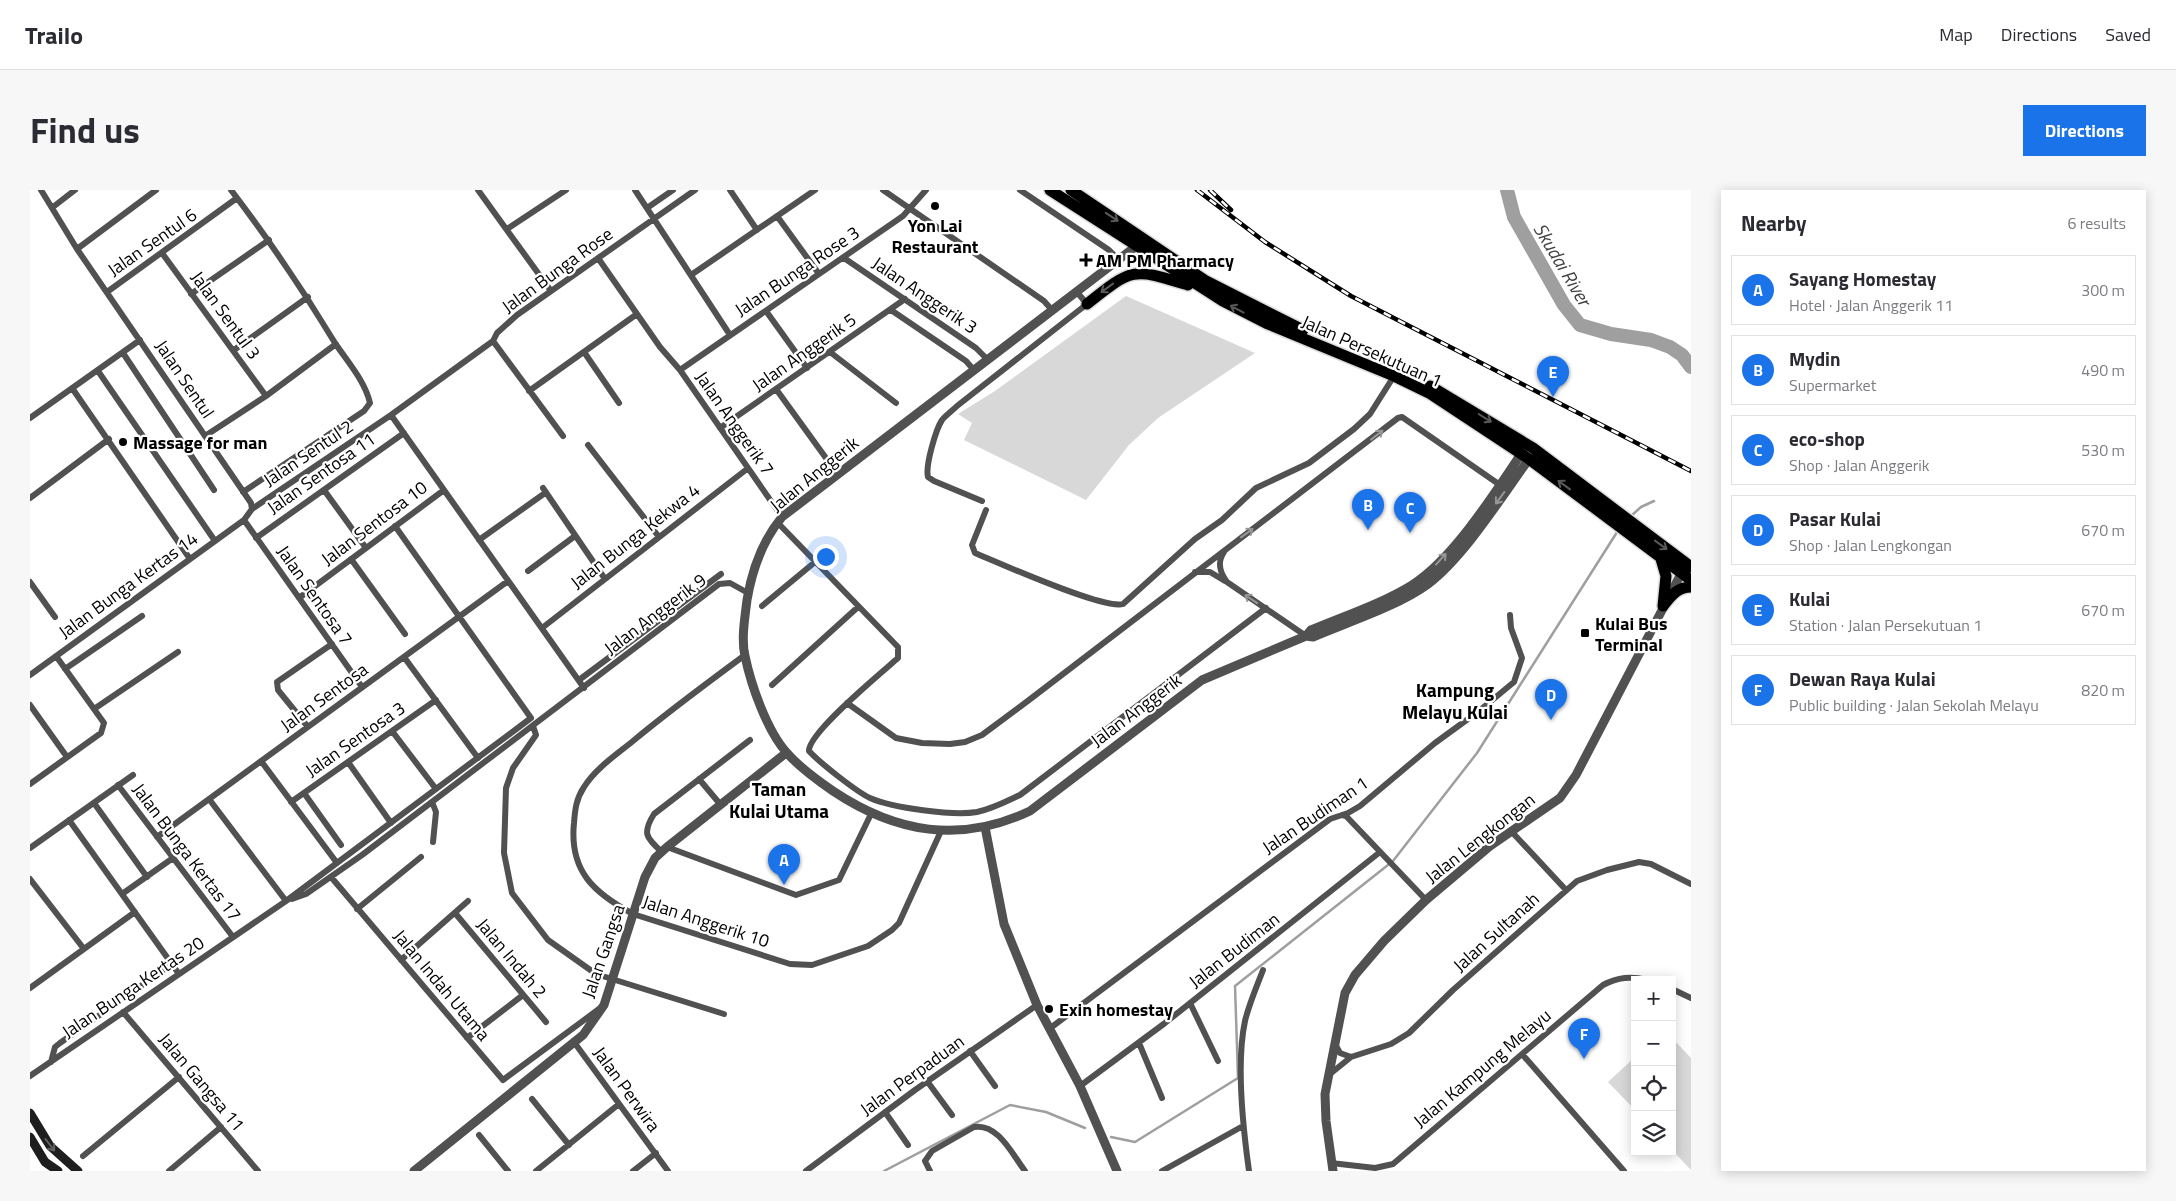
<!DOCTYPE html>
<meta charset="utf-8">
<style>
body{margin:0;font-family:"Titillium Web",sans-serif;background:#f7f7f7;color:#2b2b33}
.controls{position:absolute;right:15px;bottom:15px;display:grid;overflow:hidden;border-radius:0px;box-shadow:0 2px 12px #0003}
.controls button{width:45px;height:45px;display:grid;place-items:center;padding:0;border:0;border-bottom:1px solid #e1e1e2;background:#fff;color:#2b2b33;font:25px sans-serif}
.you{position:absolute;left:795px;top:366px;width:18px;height:18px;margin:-12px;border:4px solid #fff;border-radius:50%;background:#1a73e8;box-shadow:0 0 0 8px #1a73e833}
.badge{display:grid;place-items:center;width:32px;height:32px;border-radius:50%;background:#1a73e8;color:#fff;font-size:16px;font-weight:700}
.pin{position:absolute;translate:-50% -41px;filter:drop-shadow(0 1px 2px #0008)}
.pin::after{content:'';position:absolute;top:26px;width:18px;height:15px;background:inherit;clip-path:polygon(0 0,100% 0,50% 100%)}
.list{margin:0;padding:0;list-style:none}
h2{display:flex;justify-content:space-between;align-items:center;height:65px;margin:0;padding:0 20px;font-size:21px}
h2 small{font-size:16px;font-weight:400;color:#7c7c81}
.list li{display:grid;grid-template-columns:32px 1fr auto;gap:15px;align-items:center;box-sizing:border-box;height:70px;margin:0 10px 10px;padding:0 10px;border:1px solid #e1e1e2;border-radius:0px}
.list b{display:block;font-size:19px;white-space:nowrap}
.list p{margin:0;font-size:16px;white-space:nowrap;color:#7c7c81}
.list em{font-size:16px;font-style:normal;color:#7c7c81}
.icon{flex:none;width:28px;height:28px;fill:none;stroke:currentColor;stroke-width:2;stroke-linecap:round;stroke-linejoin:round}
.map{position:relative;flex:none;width:1661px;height:981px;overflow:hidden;border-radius:0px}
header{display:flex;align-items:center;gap:30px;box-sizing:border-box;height:70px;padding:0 25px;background:#fff;border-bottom:1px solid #e1e1e2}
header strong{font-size:24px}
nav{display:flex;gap:28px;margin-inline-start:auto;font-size:18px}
.intro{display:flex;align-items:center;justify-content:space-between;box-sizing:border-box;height:120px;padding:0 30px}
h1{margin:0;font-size:35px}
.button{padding:12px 22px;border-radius:0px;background:#1a73e8;color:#fff;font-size:18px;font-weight:700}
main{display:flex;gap:30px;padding:0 30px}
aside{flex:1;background:#fff;border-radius:0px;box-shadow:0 2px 12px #0003}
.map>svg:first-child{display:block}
</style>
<header>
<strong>Trailo</strong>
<nav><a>Map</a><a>Directions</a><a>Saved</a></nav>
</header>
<div class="intro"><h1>Find us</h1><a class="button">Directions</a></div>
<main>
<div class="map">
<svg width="1661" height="981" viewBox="0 0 1661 981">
<rect width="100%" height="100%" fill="#fff"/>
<!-- green -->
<path fill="#d8d8d8" d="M 1096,106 L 1225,163 L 1128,228 L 1099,255 L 1056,310 L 934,250 L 942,233 L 928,224 L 965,201 Z
M 1642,848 L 1661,868 L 1661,980 L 1642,960 Z
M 1605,867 L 1605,920 L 1578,892 Z"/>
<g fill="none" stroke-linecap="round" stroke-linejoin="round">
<!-- stream -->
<path stroke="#9f9f9f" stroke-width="2.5" d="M 1601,326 L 1611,317 L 1624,311
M 1081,947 L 1105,952 L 1208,888 L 1205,796 L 1363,671 L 1447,563 L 1589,339
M 854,981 L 980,915 L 1016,922 L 1055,938"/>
<!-- river -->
<path stroke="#9f9f9f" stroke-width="14" d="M 1477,0 L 1484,27 L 1534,115 L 1550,135 L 1581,144 L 1621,150 L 1640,157 L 1652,165 L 1661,177"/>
<!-- trunk casing -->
<g stroke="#dbdbdb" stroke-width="14">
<path id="trunk" d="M 1020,0 L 1193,111 L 1238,134 L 1364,186 L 1399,203 L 1499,269 L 1661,390
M 1041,0 L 1176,91 L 1273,140
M 1057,114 C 1103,77 1103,78 1158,95
M 1400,196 L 1503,258 L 1661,377
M 1631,369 L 1636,386 L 1633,416
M 1633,416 C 1641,406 1647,397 1661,397"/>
</g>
<!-- minor -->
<path stroke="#515151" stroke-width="6" d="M 11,0 L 47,59 L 221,313 L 222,319
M 201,0 C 239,50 273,100 305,153 C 317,171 335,191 340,213 L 334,221 L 213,302
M 448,0 L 521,101
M 605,0 L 700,145
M 700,0 L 727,40
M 853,0 L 1014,111 L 1022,120
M 990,0 L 1079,60 L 1088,69
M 23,17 L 45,0
M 617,18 L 643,0
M 747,26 L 789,84
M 477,39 L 536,0
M 47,59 L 126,0
M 132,63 L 236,206
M 568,68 L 630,157 L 650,180 L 752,327
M 814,68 L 946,158 L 957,169
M 661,85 L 785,0
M 77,102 L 207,8
M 161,104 L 239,50
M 861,120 L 936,171 L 943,179
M 736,121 L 777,178
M 463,151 L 533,246
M 204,160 L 278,107
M 554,162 L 589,213
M 800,162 L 866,213
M 93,163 L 184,300
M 650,180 L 873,26 L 896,0
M 68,181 L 185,351
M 42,198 L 160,369
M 746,199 L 801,275
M 499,201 L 607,124
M 361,225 L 554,498
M 0,228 L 110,150
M 690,238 L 875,109
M 175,246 L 236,206 L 306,154
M 558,255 L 629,347
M 513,298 L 575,389
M 294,300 L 336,358
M 0,308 L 79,249
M 952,311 L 904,291 L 898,287 C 895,276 906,239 912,230 C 916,225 922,221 927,216 L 1057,114 L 1046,101
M 956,320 L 942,355 L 945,363 C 969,373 1074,420 1093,414 L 1165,349 L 1192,330 L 1226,298 L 1279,273 L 1324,239 L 1340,224 L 1364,186
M 214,330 L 332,497
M 748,333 L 868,457 L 868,468 C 851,483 778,543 779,561 C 790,573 827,602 840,608 C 863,618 923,626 947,622 C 962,619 977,611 990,605 L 1236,418
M 226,348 L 374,243
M 449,350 L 515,303
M 1194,362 C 1187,372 1190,383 1197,392 L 1276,446
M 321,369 L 375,444
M 498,381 L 545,346
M 1165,382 L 1180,382 L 1195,391
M 0,392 L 25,427
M 269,408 L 414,300
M 732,416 L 785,372
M 512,438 L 717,279
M 715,465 C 677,493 639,521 603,551 C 586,565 566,578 554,597 C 546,609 545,620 544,633 C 539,681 564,703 603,724 L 760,774 L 782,775 L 838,756 L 862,740 L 869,733 L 911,641
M 374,467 L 448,568
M 35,479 L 112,426
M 0,485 L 214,330 L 222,319 L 361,225 L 463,151 L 467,143 L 487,125 L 665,0
M 549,490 L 691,384
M 742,495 L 828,417
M 817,513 L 866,548 L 892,553 L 920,554 L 935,552 L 952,545 L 999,510 L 1368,228 L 1372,227 L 1470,295
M 0,515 L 37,567
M 64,519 L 148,462
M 503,536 L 506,545 L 483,578 L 476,598 L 474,663 L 482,703 L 518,750 L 566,784 L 694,824
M 278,537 L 248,500 L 247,492 L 302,454
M 362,541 L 406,599
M 231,571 L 307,673
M 318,572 L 361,633
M 669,589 L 690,614
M 0,594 L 71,543 L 74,533 L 26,466
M 88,595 L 203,747
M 274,603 L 311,655
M 179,609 L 256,711
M 261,612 L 406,510
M 402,612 L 406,622 L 403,652
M 64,613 L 117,687
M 1312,625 L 1316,626 L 1396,710
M 39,630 L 149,784
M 1481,641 L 1536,700
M 127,647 L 478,391
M 637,657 L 766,705 L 809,690 L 841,624
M 0,658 L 103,585
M 632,662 C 616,648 612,643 624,624 L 720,550
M 301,687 L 473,890 L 569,819
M 0,689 L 54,759
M 92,704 L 143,668
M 262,709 L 276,704 L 332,665 L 689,394 L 700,393 L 718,403
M 327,719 L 391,667
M 425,723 L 516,832
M 371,770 L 438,711
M 0,798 L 105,722
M 1642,799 L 1661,808
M 1160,813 L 1188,871
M 93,822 L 228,981
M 1019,839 L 1300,629 L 1318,623 L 1330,616 L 1405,553 L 1449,521 L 1484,492 L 1492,468 L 1481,438 L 1480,425
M 437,848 L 493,805
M 544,852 L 638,981
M 1109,853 L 1132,908
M 1305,854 L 1310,863 L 1321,867 L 1361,854 L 1379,843 L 1423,800 L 1547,691 L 1577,680 L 1609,672 L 1621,674 L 1661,694
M 940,861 L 965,896
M 1492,864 L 1594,981
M 21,872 L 25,857 L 30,853 L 142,774
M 1300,884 L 1321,867
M 0,886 L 256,711 L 501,528 L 365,336
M 897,891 L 922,925
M 1050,896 L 1135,833 L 1350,662
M 502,909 L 539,955
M 855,922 L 878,955
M 449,945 L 478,981
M 53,966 L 149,887
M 1301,973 L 1345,978 L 1363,974 L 1573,795 C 1588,787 1601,786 1617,790
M 139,981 L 191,937
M 506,981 L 589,914
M 603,981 L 626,963
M 776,981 L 885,900 L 1007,815
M 900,981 L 895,971 L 902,961 L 944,937 C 968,933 982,964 995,981
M 1132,981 L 1213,936
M 1219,981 C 1213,938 1206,873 1215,831 C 1219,814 1227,796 1233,780"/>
<!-- tertiary -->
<path stroke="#515151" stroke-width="9" d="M 1105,57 L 752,327 C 733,350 722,380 717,410 C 715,427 711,449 715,466 C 721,495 737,541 757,563 C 770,578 787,590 803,601 C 866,643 930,654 1000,621 L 1172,490 L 1276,446 L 1281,440 C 1314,426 1351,414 1382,395 C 1424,368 1463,305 1491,264
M 1276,446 L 1283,447 C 1318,432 1368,416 1398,394 C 1434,367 1472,306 1499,269
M 955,637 L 974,734 L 1007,815 L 1050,896 L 1087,981
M 384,981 L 553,845 L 574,815 L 615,687 L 625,668 L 637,657 L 756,563
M 1303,981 L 1296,931 L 1295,904 L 1315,803 L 1325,785 L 1354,751 L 1396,710 L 1460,656 L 1530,608 L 1546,585 L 1654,378"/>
<!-- secondary -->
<path stroke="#1e1e1e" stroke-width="9" d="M 0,923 L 20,956 L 48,981
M 0,947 L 15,972 L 28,981"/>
<!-- trunk -->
<use href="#trunk" stroke="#000" stroke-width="11"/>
<!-- rail casing -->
<g stroke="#000" stroke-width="4.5">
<path id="rail" d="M 1167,0 L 1235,52 L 1321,106 L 1661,281
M 1180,0 L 1201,20"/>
</g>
<!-- rail -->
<use href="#rail" stroke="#fff" stroke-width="2.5" stroke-dasharray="8" stroke-linecap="butt"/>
</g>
<!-- one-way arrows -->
<defs><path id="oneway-shaft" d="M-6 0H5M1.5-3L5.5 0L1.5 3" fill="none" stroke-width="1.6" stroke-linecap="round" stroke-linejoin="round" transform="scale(1.25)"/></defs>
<g stroke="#595959">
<use href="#oneway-shaft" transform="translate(1082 27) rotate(33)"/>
<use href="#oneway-shaft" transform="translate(1077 98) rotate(144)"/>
<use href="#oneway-shaft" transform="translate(1207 119) rotate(-152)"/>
<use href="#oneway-shaft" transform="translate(1455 228) rotate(32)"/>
<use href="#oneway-shaft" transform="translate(1534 295) rotate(-144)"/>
<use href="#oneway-shaft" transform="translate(1631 355) rotate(36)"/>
</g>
<g stroke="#979797">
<use href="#oneway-shaft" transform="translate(1347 245) rotate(-38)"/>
<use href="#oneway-shaft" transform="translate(1470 308) rotate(126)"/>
<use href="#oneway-shaft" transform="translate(1217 343) rotate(-36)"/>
<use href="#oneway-shaft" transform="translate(1411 369) rotate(-48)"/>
<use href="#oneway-shaft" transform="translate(1221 409) rotate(-146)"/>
</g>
<use stroke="#626262" href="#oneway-shaft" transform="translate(20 955) rotate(53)"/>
<!-- markers -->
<g fill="#000" stroke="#fff" stroke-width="2">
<circle cx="905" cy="16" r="5"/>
<path d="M1053.5 62.5h5v5h5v5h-5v5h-5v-5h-5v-5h5z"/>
<circle cx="93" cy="252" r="5"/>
<rect x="1550" y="438" width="10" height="10" rx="2.5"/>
<circle cx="1019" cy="819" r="5"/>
</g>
<g text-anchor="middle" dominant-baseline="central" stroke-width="4.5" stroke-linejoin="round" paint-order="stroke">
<!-- poi labels -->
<g font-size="18" font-weight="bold" fill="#000" stroke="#fff" text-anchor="start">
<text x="905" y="35" text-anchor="middle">Yon Lai<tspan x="905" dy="21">Restaurant</tspan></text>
<text x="1066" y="70">AM PM Pharmacy</text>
<text x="103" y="252">Massage for man</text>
<text x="1565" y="433">Kulai Bus<tspan x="1565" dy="21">Terminal</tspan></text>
<text x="1029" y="819">Exin homestay</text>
</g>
<!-- street labels -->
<g font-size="18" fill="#000" stroke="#fff">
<text transform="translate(122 52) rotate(-35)">Jalan Sentul 6</text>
<text transform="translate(527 80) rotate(-36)">Jalan Bunga Rose</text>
<text transform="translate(767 81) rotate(-34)">Jalan Bunga Rose 3</text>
<text transform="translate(895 105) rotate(34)">Jalan Anggerik 3</text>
<text transform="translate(196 125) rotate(54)">Jalan Sentul 3</text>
<text transform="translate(1342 161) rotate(24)">Jalan Persekutuan 1</text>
<text transform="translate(774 162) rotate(-35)">Jalan Anggerik 5</text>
<text transform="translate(155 189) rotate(56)">Jalan Sentul</text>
<text transform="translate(705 233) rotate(55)">Jalan Anggerik 7</text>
<text transform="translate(278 263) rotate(-34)">Jalan Sentul 2</text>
<text transform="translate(291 283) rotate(-35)">Jalan Sentosa 11</text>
<text transform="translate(784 284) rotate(-39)">Jalan Anggerik</text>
<text transform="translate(344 333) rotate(-37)">Jalan Sentosa 10</text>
<text transform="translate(605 346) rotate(-38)">Jalan Bunga Kekwa 4</text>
<text transform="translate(98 395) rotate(-36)">Jalan Bunga Kertas 14</text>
<text transform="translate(285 405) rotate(55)">Jalan Sentosa 7</text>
<text transform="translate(625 424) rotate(-37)">Jalan Anggerik 9</text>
<text transform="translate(294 507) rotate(-36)">Jalan Sentosa</text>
<text transform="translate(1106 520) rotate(-37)">Jalan Anggerik</text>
<text transform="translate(325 549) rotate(-35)">Jalan Sentosa 3</text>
<text transform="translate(1285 625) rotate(-34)">Jalan Budiman 1</text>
<text transform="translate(1450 648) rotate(-38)">Jalan Lengkongan</text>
<text transform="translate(157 662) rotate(53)">Jalan Bunga Kertas 17</text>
<text transform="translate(676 731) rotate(18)">Jalan Anggerik 10</text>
<text transform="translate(1466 742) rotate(-42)">Jalan Sultanah</text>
<text transform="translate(1204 760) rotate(-38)">Jalan Budiman</text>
<text transform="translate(573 761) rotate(-71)">Jalan Gangsa</text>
<text transform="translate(482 768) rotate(50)">Jalan Indah 2</text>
<text transform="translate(412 795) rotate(50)">Jalan Indah Utama</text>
<text transform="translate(103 797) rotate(-34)">Jalan Bunga Kertas 20</text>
<text transform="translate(1452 878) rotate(-40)">Jalan Kampung Melayu</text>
<text transform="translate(882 885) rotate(-36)">Jalan Perpaduan</text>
<text transform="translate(172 892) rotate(50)">Jalan Gangsa 11</text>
<text transform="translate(597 899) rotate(54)">Jalan Perwira</text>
</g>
<!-- water labels -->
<g font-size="19" font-style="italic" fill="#404040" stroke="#fff">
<text transform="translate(1533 74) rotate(59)">Skudai River</text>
</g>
<!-- neighbourhood labels -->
<g font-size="19" font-weight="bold" fill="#000" stroke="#fff">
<text x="1425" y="499">Kampung<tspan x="1425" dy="22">Melayu Kulai</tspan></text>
<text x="749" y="598">Taman<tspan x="749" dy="22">Kulai Utama</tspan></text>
</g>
</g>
</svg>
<div class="controls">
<button>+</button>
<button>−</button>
<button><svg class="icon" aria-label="locate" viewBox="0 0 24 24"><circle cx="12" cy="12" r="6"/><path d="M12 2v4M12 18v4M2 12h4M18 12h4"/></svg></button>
<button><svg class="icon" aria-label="layers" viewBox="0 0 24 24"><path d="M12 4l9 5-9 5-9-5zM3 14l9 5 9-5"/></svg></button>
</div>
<div class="you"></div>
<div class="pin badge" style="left:754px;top:695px">A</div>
<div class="pin badge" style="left:1338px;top:340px">B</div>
<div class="pin badge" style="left:1380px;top:343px">C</div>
<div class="pin badge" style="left:1521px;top:530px">D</div>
<div class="pin badge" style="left:1523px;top:207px">E</div>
<div class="pin badge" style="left:1554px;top:869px">F</div>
</div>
<aside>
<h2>Nearby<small>6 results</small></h2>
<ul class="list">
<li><span class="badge">A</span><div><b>Sayang Homestay</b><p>Hotel · Jalan Anggerik 11</p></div><em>300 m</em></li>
<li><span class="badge">B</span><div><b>Mydin</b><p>Supermarket</p></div><em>490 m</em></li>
<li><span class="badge">C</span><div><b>eco-shop</b><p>Shop · Jalan Anggerik</p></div><em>530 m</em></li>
<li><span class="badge">D</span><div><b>Pasar Kulai</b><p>Shop · Jalan Lengkongan</p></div><em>670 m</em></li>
<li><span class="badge">E</span><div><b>Kulai</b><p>Station · Jalan Persekutuan 1</p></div><em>670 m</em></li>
<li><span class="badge">F</span><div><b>Dewan Raya Kulai</b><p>Public building · Jalan Sekolah Melayu</p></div><em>820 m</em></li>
</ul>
</aside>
</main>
